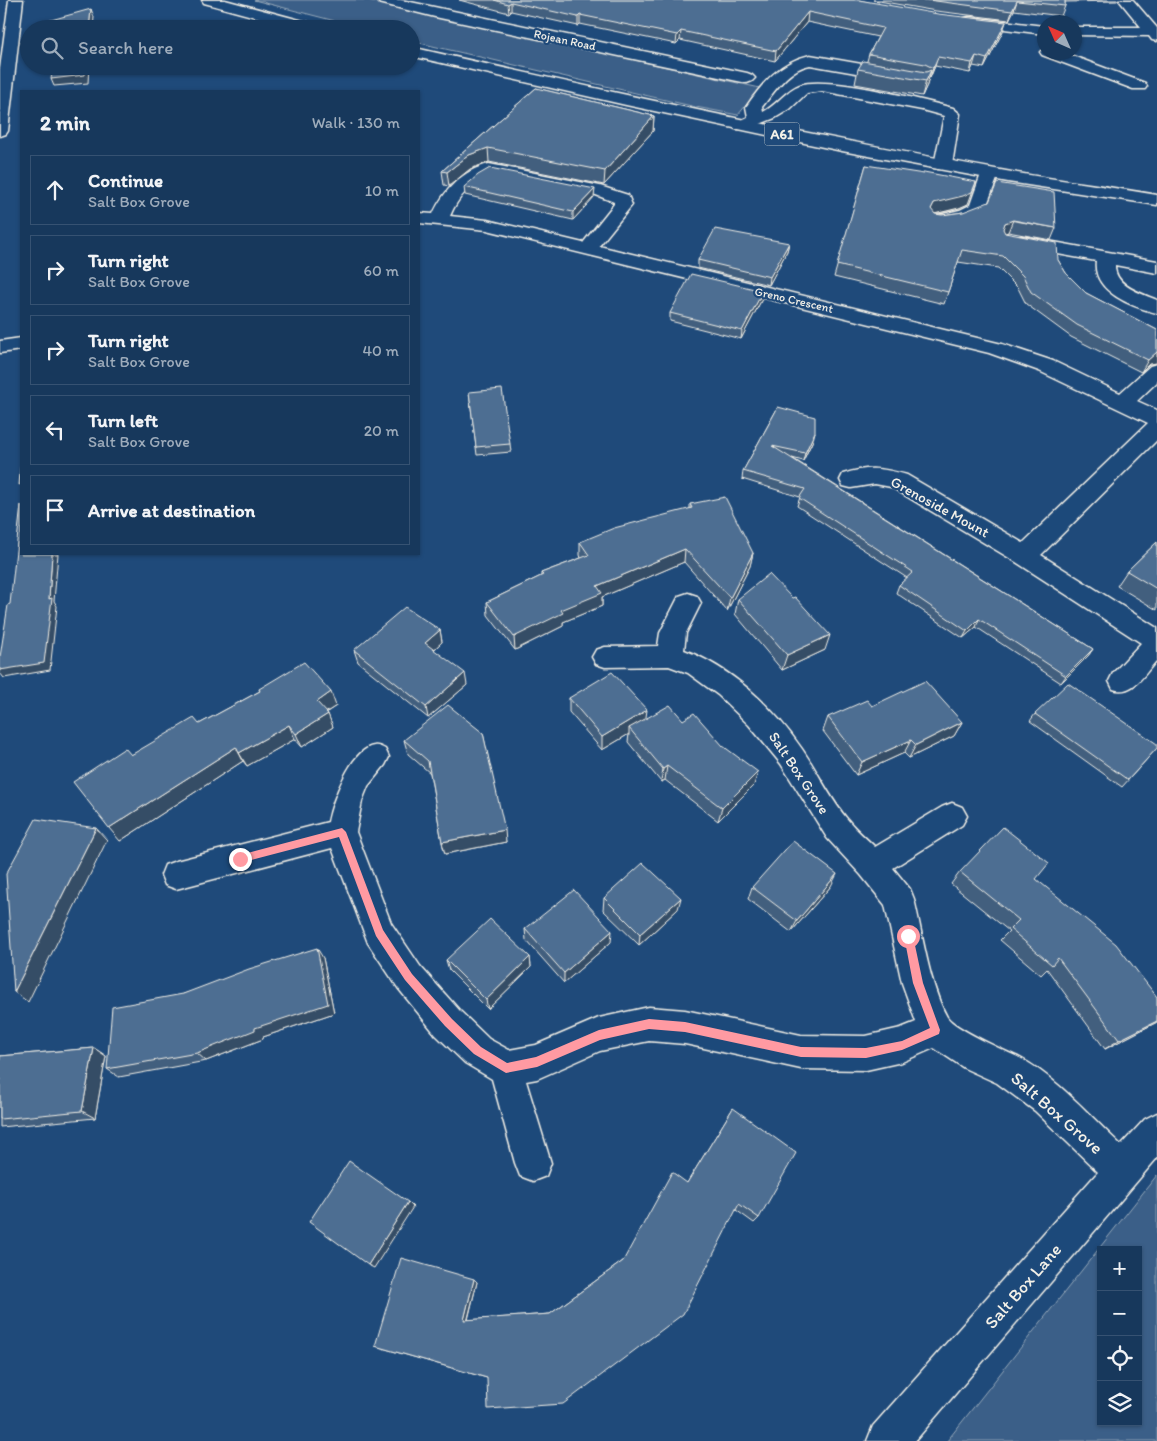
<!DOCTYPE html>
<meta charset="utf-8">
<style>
body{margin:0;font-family:Itim,sans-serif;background:#244365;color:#f1f3f6}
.controls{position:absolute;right:15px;bottom:15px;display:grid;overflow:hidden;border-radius:0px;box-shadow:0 1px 4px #0004}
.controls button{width:45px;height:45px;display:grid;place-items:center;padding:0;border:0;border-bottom:1px solid #365272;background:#17385c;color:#f1f3f6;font:25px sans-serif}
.compass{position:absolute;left:1037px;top:15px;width:45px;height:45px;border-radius:50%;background:#17385c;box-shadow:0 1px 4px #0004;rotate:315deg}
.stop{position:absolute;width:15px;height:15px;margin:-11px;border:4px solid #ff9aa2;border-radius:50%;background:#fff}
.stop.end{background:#ff9aa2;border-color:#fff;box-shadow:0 1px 5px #0008}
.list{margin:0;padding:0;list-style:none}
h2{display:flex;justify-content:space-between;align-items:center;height:65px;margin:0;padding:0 20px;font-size:21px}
h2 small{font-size:16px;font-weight:400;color:#9eacbb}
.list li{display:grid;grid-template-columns:32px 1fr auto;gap:15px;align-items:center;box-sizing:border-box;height:70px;margin:0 10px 10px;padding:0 10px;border:1px solid #365272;border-radius:0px}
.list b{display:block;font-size:19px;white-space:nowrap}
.list p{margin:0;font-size:16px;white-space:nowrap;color:#9eacbb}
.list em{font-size:16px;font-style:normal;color:#9eacbb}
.icon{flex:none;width:28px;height:28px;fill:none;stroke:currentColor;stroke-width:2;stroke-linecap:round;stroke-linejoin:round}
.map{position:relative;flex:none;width:1157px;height:1441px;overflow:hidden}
.search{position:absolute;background:#17385c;box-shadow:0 1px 4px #0004;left:20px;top:20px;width:400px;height:55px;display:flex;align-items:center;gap:12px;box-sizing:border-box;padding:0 18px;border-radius:28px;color:#9eacbb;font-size:19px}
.panel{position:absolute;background:#17385c;box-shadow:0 1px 4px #0004;left:20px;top:90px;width:400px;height:465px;border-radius:0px}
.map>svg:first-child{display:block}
</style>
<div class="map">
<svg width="1157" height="1441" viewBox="0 0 1157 1441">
<rect width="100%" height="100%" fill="#1f4a7a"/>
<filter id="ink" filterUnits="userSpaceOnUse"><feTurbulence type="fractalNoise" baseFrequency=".02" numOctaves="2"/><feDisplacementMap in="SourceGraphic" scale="10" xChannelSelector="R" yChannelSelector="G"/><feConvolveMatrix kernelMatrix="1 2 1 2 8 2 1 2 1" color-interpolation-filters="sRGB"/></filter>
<g filter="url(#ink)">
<!-- green -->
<path fill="#3a5f88" stroke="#97a8b8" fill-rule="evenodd" d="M 254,0 L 367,0 L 760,88 L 738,115 L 696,107 L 411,41 L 411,29 L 366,29 Z
M 1157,1175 L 1157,1441 L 947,1441 ZM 1101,1250 L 1138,1250 L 1138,1422 L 1101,1422 Z"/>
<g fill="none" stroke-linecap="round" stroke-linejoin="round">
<!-- minor casing -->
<g stroke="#f4f1e8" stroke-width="3">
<path id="minor" d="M 9,0 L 23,0 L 8,131 L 6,134 L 0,136 L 0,69 Z
M 377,0 L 401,0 L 747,73 L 752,75 L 755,78 L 752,81 L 747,83 L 435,17 L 379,3 Z
M 1119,0 L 1133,0 L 1157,28 L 1157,41 L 1152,40 L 1149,36 L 1074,35 L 1074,27 L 1141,27 Z
M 969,17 L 1044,26 L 1044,34 L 964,24 L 962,21 L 964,18 Z
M 1044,48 L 1044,52 L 1062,52 L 1145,83 L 1147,86 L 1145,89 L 1133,89 L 1042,55 L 1040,52 Z
M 810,55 L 896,70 L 901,72 L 904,75 L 901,78 L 896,80 L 810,65 C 788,69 775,91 762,107 L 763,112 C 777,105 786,90 800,85 C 826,75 923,100 953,108 L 960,114 L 952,165 L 949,169 L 937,169 L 934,165 L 944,116 L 922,110 L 822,91 L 807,93 L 790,109 L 775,118 L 747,129 L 735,129 L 733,126 L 735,123 L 748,117 L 746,107 C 763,82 780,62 810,55 Z
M 489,164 L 600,186 L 628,195 L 632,205 L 599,246 L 1002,344 L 1053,361 L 1120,393 L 1150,366 L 1157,364 L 1157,382 L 1137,401 L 1157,410 L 1157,440 L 1041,555 L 1157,628 L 1157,660 C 1144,674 1133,696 1113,689 L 1109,681 L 1113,673 L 1141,643 L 1016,562 L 891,487 L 875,484 L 851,488 L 843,486 L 840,480 L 843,474 C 869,466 882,468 907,475 L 1023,543 L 1148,423 L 1039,371 L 989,353 L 487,230 L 419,223 L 419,213 L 433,214 C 444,190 463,170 489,164 ZM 490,174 L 596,195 L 614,202 L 614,204 L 583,243 L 487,220 L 450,216 C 458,197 472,182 490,174 Z
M 990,169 L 996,170 L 999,174 L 984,212 C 971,218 953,226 939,223 L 936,219 L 939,215 L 960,210 L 970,205 L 981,174 L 984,170 Z
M 1021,236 L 1157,261 L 1157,273 L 1115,265 C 1114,286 1141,293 1157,300 L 1157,313 C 1133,307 1092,292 1096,261 L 1014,246 L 1012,242 L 1014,238 Z
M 21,338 L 21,350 L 0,353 L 0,341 Z
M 688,593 L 697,596 L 701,603 L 686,633 L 684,650 C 732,668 773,707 802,749 C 818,772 830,799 848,820 C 856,830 866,838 875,847 L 942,807 L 952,803 L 962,807 L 967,816 L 962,825 L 893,868 L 910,889 L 914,899 C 923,936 929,984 947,1017 C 955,1029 1005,1051 1020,1058 C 1056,1077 1091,1117 1121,1145 L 1145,1119 L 1157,1113 L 1157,1158 L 915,1441 L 867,1441 L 873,1426 L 1098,1172 L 1035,1111 L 997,1083 L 964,1068 L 934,1048 L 902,1062 L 866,1070 L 801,1069 L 685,1044 L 649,1041 L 600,1051 L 537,1079 L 526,1081 L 551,1163 L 546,1176 L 533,1181 L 520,1176 L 515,1163 L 492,1079 L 465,1063 L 436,1035 L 398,988 L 368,943 L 332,848 L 176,889 L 165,885 L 161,875 L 165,865 L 176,861 L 328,822 C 332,802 351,749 374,746 C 377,745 381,747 385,749 L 389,757 L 385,765 L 368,786 L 362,801 L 356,832 L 391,923 L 420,966 L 460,1011 L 489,1039 L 509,1050 L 536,1045 L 599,1018 L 649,1007 L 685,1010 L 801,1035 L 866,1036 L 901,1028 L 916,1022 L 902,983 L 885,905 L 861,875 L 827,838 L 781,764 L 749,725 L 718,695 L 688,673 L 669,666 L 605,667 L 596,664 L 592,657 L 596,650 L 605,647 L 658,646 L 660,633 L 679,596 Z"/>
</g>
<!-- highway casing -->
<g stroke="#f4f1e8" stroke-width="3">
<path id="highway" d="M 202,0 L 225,0 L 322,26 L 324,29 L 300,29 L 204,3 Z
M 411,47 C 609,92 807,135 1006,171 C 1056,180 1107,186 1157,195 L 1157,205 L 1008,182 L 842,151 L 626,105 L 411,56 Z"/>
</g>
<!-- minor -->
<use href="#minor" fill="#1f4a7a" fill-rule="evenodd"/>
<!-- highway -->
<use href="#highway" fill="#1f4a7a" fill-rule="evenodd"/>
</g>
<!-- wall -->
<path fill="#425f7e" stroke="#f4f1e8" d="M 459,0 L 859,0 L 1003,31 L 984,68 L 973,66 L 970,73 L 935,66 L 930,78 L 929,77 L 927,85 L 922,96 L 855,84 L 858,69 L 867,61 L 869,54 L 878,37 L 807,22 L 775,61 L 680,40 L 676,44 L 580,24 L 578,26 L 511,11 L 509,13 Z
M 873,0 L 1118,0 L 1117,1 L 1065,2 L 1065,6 L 1061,16 L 1014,10 L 1009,20 L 936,11 Z
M 536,88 L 654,116 L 653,131 L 604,185 L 489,162 L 470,169 L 449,186 L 444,185 L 442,171 Z
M 866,165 L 968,204 L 959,208 L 935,214 L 942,215 L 963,212 L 1056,228 L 1051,240 L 1008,232 L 1006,233 L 1058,260 L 1066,273 L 1086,293 L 1157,330 L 1157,363 L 1149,364 L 1141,372 L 1071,337 L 1026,304 L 1018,288 L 998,268 L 958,262 L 944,304 L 834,277 Z
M 464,187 L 594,197 L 573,220 L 465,195 Z
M 789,243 L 787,251 L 769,285 L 698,268 L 698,260 Z
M 763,291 L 762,299 L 741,339 L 670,321 L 670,313 Z
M 469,392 L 510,444 L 511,452 L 477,455 Z
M 778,407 L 813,440 L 803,461 L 792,458 L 1093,649 L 1088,656 L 1061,683 L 976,627 L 963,638 L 896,593 L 899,585 L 907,578 L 797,506 L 800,497 L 742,479 L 743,471 Z
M 690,504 L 753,553 L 750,566 L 727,611 L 684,562 L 602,597 L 602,606 L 563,622 L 563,626 L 515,650 L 488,615 L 487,602 L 541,576 L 541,573 L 581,558 L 580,555 L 580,542 L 690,509 Z
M 1157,542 L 1157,610 L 1117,586 L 1127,571 Z
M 738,599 L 825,650 L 782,670 L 735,614 Z
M 440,630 L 442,642 L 434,650 L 467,685 L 428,718 L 358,662 L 354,650 Z
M 259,689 L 336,706 L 327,712 L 333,727 L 302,747 L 295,739 L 247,766 L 243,761 L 120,841 L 131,755 L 199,724 L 260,691 Z
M 569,698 L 646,719 L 683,720 L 754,785 L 718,821 L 665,780 L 661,782 L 628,742 L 629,734 L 602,750 L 569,712 Z
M 872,706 L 962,722 L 954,736 L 909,758 L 904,753 L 856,775 L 823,731 L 828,717 Z
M 1035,714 L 1157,748 L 1122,787 L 1030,721 Z
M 483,733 L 506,842 L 445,854 L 442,842 L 430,773 L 408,754 L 404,740 Z
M 960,872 L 1036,879 L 1157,997 L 1157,1022 L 1105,1049 L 1047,969 L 1041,975 L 1000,940 L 1009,931 L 951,884 Z
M 831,886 L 791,932 L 748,899 L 752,887 Z
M 604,898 L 678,909 L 639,945 L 603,910 Z
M 525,929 L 611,942 L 564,983 L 526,940 Z
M 530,957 L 531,967 L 488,1009 L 449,970 L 446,960 Z
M 323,958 L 334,1013 L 263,1037 L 263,1039 L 206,1061 L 119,1077 L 107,1069 L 183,994 Z
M 94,1048 L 106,1056 L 95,1118 L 0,1127 L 0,1056 Z
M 733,1108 L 759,1218 L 754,1223 L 736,1210 L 487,1378 L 375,1346 L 477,1282 L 468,1320 L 550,1314 L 623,1261 L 687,1183 Z"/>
<!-- shaded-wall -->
<path fill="#364d66" stroke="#f4f1e8" d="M 1017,1 L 1014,10 L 1009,20 L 1012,11 Z
M 511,2 L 511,11 L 509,13 L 508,4 Z
M 91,9 L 94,17 L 93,29 L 89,29 Z
M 808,12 L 807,22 L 775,61 L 776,51 Z
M 580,15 L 580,24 L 578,26 L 578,17 Z
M 1006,22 L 1003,31 L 984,68 L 987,59 Z
M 681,31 L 680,40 L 676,44 L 677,35 Z
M 976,56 L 973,66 L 970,73 L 972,63 Z
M 938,57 L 935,66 L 930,78 L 933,68 Z
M 86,66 L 89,66 L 88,83 L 54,86 L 51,79 Z
M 931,70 L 927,85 L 922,96 L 926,81 Z
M 654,116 L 653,131 L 604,185 L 605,171 Z
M 488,148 L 489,162 L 470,169 L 449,186 L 447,172 L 469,155 Z
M 976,182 L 968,204 L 959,208 L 930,215 L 931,209 L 934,203 Z
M 595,189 L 594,197 L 573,220 L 573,212 Z
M 1013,220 L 1008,232 L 1000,235 L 1005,223 Z
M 789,243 L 787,251 L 769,285 L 770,277 Z
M 763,291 L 762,299 L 741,339 L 742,331 Z
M 1157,352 L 1157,363 L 1149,364 L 1141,372 L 1148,360 Z
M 815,432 L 813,440 L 803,461 L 805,453 Z
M 685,549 L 684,562 L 602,597 L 602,606 L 563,622 L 563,626 L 515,650 L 514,637 L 561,610 L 597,586 Z
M 753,553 L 750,566 L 727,611 L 730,598 Z
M 52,554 L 58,554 L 54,601 L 57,606 L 50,670 L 4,678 L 0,673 L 0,670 L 49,599 Z
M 979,619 L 976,627 L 963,638 L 967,631 Z
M 440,630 L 442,642 L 428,655 L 425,643 Z
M 830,635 L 825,650 L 782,670 L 787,655 Z
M 1093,649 L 1088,656 L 1061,683 L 1066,676 Z
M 465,673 L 467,685 L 428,718 L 426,707 Z
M 331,692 L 336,706 L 322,715 L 317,702 Z
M 647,710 L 645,724 L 629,728 L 629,734 L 602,750 L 602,737 Z
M 328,714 L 333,727 L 302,747 L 296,734 Z
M 962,722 L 954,736 L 909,758 L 916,745 Z
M 289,725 L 295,739 L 247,766 L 239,753 Z
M 911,740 L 904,753 L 856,775 L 862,762 Z
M 236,747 L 243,761 L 120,841 L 109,828 Z
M 667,766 L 665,780 L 661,782 L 663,769 Z
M 758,772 L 754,785 L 718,821 L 722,808 Z
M 96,828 L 107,840 L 28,1002 L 14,992 Z
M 505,830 L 506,842 L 445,854 L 442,842 Z
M 837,874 L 831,886 L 791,932 L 797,921 Z
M 681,898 L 678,909 L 639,945 L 640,934 Z
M 612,931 L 611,942 L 564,983 L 564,973 Z
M 317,948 L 323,958 L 334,1013 L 263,1037 L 263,1039 L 206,1061 L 197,1053 L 255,1028 Z
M 530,957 L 531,967 L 488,1009 L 486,1000 Z
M 1157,1021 L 1157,1022 L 1105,1049 L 1119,1040 Z
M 94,1048 L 106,1056 L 95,1118 L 82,1111 Z
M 408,1202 L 413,1207 L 374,1268 L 368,1265 Z
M 474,1279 L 477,1282 L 467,1322 L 464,1320 Z"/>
<!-- building -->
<path fill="#4d6e92" stroke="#f4f1e8" d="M 494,0 L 859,0 L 938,14 L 1006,22 L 987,59 L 976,56 L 972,63 L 938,57 L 933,68 L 925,64 L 869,54 L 883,28 L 808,12 L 776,51 L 681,31 L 677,35 L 580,15 L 578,17 L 511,2 L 508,4 Z
M 928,0 L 1065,0 L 1065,6 L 1017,1 L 1012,11 Z
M 91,9 L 89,29 L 37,29 L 33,25 Z
M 863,61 L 926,72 L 931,70 L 926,81 L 858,69 Z
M 53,66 L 86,66 L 85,75 L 51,79 Z
M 536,88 L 654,116 L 605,171 L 488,148 L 469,155 L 447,172 L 442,171 Z
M 866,165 L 924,174 L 924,172 L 976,182 L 972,192 L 963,196 L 934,203 L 931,209 L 935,214 L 942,215 L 963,212 L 989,202 L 997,183 L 1054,192 L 1056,228 L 1013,220 L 1005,223 L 1003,229 L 1005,233 L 1057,243 L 1058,260 L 1066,273 L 1086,293 L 1157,330 L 1157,352 L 1148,360 L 1077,325 L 1031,292 L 1023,276 L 1003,256 L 962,250 L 948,292 L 837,265 Z
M 490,168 L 595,189 L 573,212 L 464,187 L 478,175 Z
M 715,229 L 789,243 L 770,277 L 698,260 Z
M 691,274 L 763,291 L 742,331 L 670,313 Z
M 502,389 L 510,444 L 476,447 L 469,392 Z
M 778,407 L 815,417 L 815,432 L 805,453 L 772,446 L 1093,649 L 1066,676 L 979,619 L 967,631 L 899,585 L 913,572 L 799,498 L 805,489 L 743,471 Z
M 21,458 L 21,484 L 19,485 Z
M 725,497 L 753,553 L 730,598 L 685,549 L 597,586 L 602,593 L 561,610 L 563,613 L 514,637 L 487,602 L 543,575 L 541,573 L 589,555 L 580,542 L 614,528 L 692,508 L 690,504 Z
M 21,505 L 21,554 L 52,554 L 49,599 L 52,598 L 44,663 L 0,670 L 0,657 L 8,605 L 10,604 Z
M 1157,542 L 1157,589 L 1127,571 Z
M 769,574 L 792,598 L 795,597 L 830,635 L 787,655 L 738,599 Z
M 405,607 L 440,630 L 425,643 L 465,673 L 426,707 L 354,650 Z
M 304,662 L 331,692 L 317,702 L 328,714 L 296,734 L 289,725 L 239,753 L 236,747 L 109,828 L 73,782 L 125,748 L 131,755 L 194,718 L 199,724 L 260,691 L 259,689 Z
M 612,672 L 647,710 L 602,737 L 569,698 Z
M 925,681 L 962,722 L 916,745 L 911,740 L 862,762 L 828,717 L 867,700 L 872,706 Z
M 1068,683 L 1157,744 L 1157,748 L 1128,780 L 1035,714 Z
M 448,705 L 483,733 L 505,830 L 442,842 L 428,761 L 404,740 Z
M 670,705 L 683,720 L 694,713 L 723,746 L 758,772 L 722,808 L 667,766 L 663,769 L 629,728 Z
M 36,819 L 96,828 L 14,992 L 6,874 Z
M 1003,827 L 1049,863 L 1036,879 L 1116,944 L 1157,997 L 1157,1021 L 1119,1040 L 1058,958 L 1052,965 L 1010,929 L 1019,920 L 960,872 Z
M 793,841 L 837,874 L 797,921 L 752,887 Z
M 643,863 L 681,898 L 640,934 L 604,898 Z
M 574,890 L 612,931 L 564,973 L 525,929 Z
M 490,919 L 530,957 L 486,1000 L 446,960 Z
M 317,948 L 328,1004 L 255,1028 L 255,1030 L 197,1053 L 107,1069 L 112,1007 L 183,994 L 249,969 Z
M 94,1048 L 82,1111 L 0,1119 L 0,1056 Z
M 733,1108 L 796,1153 L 759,1218 L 739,1204 L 683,1314 L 563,1404 L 488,1409 L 487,1378 L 375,1346 L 401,1258 L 474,1279 L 464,1320 L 550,1314 L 623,1261 L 672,1172 L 687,1183 Z
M 349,1161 L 408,1202 L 368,1265 L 309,1222 Z"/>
</g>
<!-- route -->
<path fill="#ff9aa2" d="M 342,828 L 346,832 L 383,930 L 412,974 L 452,1019 L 481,1047 L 507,1063 L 536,1057 L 599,1030 L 649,1019 L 685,1022 L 801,1047 L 866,1048 L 902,1041 L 930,1028 L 913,983 L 904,936 L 908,932 L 913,936 L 923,983 L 940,1030 L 939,1034 L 902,1050 L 866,1058 L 801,1057 L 685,1032 L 649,1029 L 600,1040 L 537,1067 L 506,1073 L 474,1054 L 445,1026 L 405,980 L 376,936 L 339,837 L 240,863 L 236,859 L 240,855 Z"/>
<g text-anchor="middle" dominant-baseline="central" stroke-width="4.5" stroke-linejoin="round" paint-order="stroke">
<!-- far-street labels -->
<g font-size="12" fill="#f4f1e8" stroke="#1f4a7a">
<text transform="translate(565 40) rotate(12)">Rojean Road</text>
<text transform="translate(794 300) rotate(13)">Greno Crescent</text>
</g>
<!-- shield labels -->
<rect fill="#1f4a7a" stroke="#b4bfc7" stroke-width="1" x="764.5" y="122.5" width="35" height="23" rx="4"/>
<g font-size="14" font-weight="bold" fill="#f4f1e8">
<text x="782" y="134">A61</text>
</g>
<!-- street labels -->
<g font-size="15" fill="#f4f1e8" stroke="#1f4a7a">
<text transform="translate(940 507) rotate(29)">Grenoside Mount</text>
<text transform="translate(799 773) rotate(56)">Salt Box Grove</text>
</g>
<!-- near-street labels -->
<g font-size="18" fill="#f4f1e8" stroke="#1f4a7a">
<text transform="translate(1057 1113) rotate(41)">Salt Box Grove</text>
<text transform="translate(1023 1286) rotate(-49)">Salt Box Lane</text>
</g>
</g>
</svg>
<div class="controls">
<button>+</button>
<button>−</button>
<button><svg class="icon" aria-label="locate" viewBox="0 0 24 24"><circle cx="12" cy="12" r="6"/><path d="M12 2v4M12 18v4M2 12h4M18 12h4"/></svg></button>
<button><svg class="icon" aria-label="layers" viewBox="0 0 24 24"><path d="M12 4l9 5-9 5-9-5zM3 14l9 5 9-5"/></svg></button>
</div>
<svg class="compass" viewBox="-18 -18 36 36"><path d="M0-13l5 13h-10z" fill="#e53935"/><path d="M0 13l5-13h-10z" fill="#9eacbb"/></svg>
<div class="stop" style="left:908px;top:936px"></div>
<div class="stop end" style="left:240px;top:859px"></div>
<div class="search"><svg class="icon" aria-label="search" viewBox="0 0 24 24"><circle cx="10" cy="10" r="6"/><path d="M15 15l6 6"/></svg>Search here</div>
<section class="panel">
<h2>2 min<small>Walk · 130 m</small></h2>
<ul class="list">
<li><svg class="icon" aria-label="ahead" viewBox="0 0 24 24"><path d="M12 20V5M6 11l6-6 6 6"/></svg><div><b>Continue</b><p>Salt Box Grove</p></div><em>10 m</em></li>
<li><svg class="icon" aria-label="right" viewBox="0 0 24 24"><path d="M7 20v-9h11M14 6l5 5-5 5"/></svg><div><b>Turn right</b><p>Salt Box Grove</p></div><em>60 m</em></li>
<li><svg class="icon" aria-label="right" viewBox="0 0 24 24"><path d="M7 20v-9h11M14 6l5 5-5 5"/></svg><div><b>Turn right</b><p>Salt Box Grove</p></div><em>40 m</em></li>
<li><svg class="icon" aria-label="left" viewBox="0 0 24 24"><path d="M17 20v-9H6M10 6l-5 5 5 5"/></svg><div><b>Turn left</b><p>Salt Box Grove</p></div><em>20 m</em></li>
<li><svg class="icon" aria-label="arrive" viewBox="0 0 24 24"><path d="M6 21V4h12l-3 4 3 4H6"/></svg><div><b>Arrive at destination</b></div></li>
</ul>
</section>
</div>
